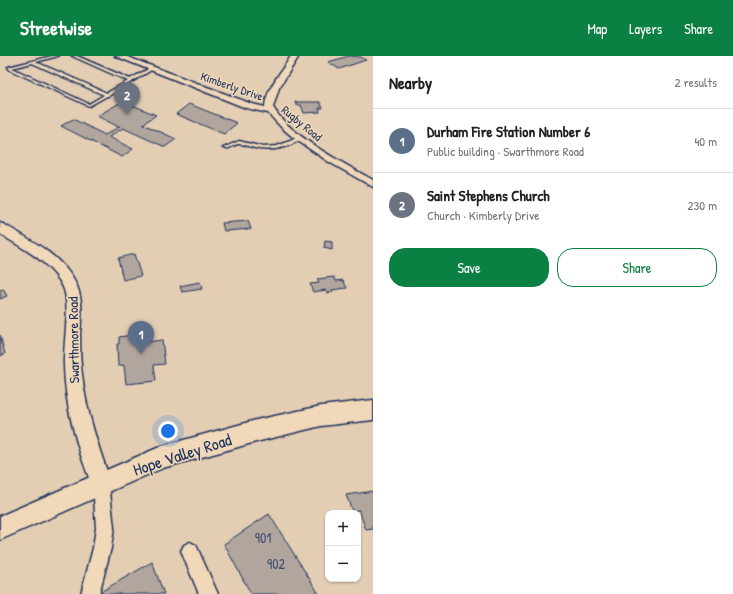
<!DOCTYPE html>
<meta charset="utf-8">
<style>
body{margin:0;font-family:"Patrick Hand",sans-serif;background:#f6f6f6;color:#202124}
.controls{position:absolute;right:12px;bottom:12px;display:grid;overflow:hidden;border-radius:8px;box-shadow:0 1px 3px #0004}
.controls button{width:36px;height:36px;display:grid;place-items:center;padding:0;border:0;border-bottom:1px solid #e0e0e0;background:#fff;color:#202124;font:20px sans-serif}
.you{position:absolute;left:168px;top:375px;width:14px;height:14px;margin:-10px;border:3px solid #fff;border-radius:50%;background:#1a73e8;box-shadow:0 0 0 6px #1a73e833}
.badge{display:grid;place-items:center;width:26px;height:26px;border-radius:50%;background:#0b8043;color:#fff;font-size:13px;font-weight:700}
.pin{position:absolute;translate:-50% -33px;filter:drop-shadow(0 1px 2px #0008)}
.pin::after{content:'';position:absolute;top:21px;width:14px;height:12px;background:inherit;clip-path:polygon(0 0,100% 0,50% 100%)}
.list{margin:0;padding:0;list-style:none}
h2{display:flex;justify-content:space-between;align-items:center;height:52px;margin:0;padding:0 16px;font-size:17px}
h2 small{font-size:13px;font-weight:400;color:#757577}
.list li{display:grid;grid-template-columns:26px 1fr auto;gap:12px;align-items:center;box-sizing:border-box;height:64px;padding:0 16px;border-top:1px solid #e0e0e0}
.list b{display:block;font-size:15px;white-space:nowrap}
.list p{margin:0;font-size:13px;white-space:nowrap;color:#757577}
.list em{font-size:13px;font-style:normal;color:#757577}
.actions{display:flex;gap:8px;padding:12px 16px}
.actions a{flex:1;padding:9px 0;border:1px solid #0b8043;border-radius:16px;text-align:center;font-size:14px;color:#0b8043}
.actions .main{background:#0b8043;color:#fff}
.map{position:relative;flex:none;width:373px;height:538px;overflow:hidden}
header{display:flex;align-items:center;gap:24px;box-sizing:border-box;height:56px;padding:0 20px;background:#0b8043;color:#fff}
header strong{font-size:19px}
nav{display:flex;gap:22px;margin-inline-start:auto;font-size:14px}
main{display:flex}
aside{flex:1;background:#fff}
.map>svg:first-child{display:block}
</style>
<header>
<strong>Streetwise</strong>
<nav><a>Map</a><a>Layers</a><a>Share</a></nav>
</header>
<main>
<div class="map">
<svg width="373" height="538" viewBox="0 0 373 538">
<rect width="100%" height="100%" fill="#e3ceb3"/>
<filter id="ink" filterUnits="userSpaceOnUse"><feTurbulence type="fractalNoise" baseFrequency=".025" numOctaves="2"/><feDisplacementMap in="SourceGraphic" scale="8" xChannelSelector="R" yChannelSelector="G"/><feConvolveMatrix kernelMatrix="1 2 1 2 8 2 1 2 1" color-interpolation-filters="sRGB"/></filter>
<g filter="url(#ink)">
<!-- building -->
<path fill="#b1a69e" stroke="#1b2f5e" d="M 349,0 L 361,1 L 366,4 L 339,13 L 328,6 Z
M 123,45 L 156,59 L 143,68 L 176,83 L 165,91 L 123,72 L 109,81 L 133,93 L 122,101 L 61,70 L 73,63 L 105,79 L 120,70 L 117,70 L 97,60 Z
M 295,46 L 320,46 L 323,52 L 319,52 L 320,56 L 304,57 L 301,49 L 296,49 Z
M 189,48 L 237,67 L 224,78 L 176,58 Z
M 248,165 L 251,173 L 224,175 L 222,167 Z
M 325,185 L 332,186 L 332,194 L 324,192 Z
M 134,198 L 141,220 L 123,224 L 118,202 Z
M 334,221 L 336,225 L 343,224 L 347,232 L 332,234 L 333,236 L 327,237 L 326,234 L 313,236 L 310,228 L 319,227 L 317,223 Z
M 200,226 L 202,233 L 182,236 L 180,230 Z
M 3,233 L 7,240 L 0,243 L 0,234 Z
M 145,277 L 146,286 L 162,284 L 165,308 L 154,309 L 156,325 L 126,328 L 124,309 L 118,310 L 117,288 L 119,288 L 119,281 Z
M 0,279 L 5,298 L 0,300 Z
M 373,435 L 373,473 L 366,474 L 359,454 L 352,455 L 346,439 Z
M 269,458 L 319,538 L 251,538 L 224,488 Z
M 152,506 L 164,538 L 102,538 L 102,535 Z"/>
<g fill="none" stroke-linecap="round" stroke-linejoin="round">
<!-- service casing -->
<g stroke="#1b2f5e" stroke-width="3">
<path id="service" d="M 52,0 L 58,0 L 36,6 L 107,37 L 128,25 L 72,0 L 77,0 L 130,23 L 150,12 L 153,13 L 110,39 L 109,40 L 107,40 L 89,50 L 10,14 L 8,11 ZM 32,7 L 104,39 L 89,48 L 12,12 Z
M 299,81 L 302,82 C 289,92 271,96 255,92 C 250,91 245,88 240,88 C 234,87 229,95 223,92 L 239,85 L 263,91 L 277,90 L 290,85 Z"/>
</g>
<!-- minor casing -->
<g stroke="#1b2f5e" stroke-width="3">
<path id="minor" d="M 115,0 L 125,0 L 252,48 L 265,51 C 266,33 282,15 291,0 L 299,0 L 279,32 L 273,51 C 288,79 345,108 373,124 L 373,131 L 329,106 L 295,83 L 281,71 L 268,57 L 246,52 Z
M 101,419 L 107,421 L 109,427 L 114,472 L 111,492 L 99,538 L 81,538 L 93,492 L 96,472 L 93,427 L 95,421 Z
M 190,486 L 196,489 L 218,538 L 199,538 L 181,495 L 184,489 Z"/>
</g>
<!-- tertiary casing -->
<g stroke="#1b2f5e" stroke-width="3">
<path id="tertiary" d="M 0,167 L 5,169 C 32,185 61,199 76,228 C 84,244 81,262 80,279 C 80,292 80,305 82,318 C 86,356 99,392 111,427 L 108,434 L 101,437 L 94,434 C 78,396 65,351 64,310 C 63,288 71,249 63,231 C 51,206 22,192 0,178 Z"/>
</g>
<!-- secondary casing -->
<g stroke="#1b2f5e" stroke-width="3">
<path id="secondary" d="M 373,344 L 373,364 L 321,370 L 256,386 L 163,412 L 0,484 L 0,460 L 162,390 L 256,364 L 321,350 Z"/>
</g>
<!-- service -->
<use href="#service" fill="#f0d8b8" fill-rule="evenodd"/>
<!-- minor -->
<use href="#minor" fill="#f0d8b8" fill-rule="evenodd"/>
<!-- tertiary -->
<use href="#tertiary" fill="#f0d8b8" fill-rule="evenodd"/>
<!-- secondary -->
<use href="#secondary" fill="#f0d8b8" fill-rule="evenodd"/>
</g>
</g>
<g text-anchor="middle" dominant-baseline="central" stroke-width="3" stroke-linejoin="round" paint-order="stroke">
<!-- far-street labels -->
<g font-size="12" fill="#1b2f5e" stroke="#f0d8b8">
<text transform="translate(232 30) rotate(19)">Kimberly Drive</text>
<text transform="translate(302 67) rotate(39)">Rugby Road</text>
</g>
<!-- street labels -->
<g font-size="14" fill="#1b2f5e" stroke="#f0d8b8">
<text transform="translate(73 284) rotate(-91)">Swarthmore Road</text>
</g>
<!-- near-number labels -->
<g font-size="14" fill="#404d6e">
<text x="263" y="481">901</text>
<text x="276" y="507">902</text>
</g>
<!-- near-street labels -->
<g font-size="17" fill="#1b2f5e" stroke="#f0d8b8">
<text transform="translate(182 398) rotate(-18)">Hope Valley Road</text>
</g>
</g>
</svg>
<div class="controls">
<button>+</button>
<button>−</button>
</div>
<div class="you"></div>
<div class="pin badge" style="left:141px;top:298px;background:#5c6f8a">1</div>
<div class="pin badge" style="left:127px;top:59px;background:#6b7280">2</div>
</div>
<aside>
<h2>Nearby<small>2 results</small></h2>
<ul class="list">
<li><span class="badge" style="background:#5c6f8a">1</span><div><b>Durham Fire Station Number 6</b><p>Public building · Swarthmore Road</p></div><em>40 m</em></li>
<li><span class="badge" style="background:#6b7280">2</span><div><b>Saint Stephens Church</b><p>Church · Kimberly Drive</p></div><em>230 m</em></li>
</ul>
<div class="actions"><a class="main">Save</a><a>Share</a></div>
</aside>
</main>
